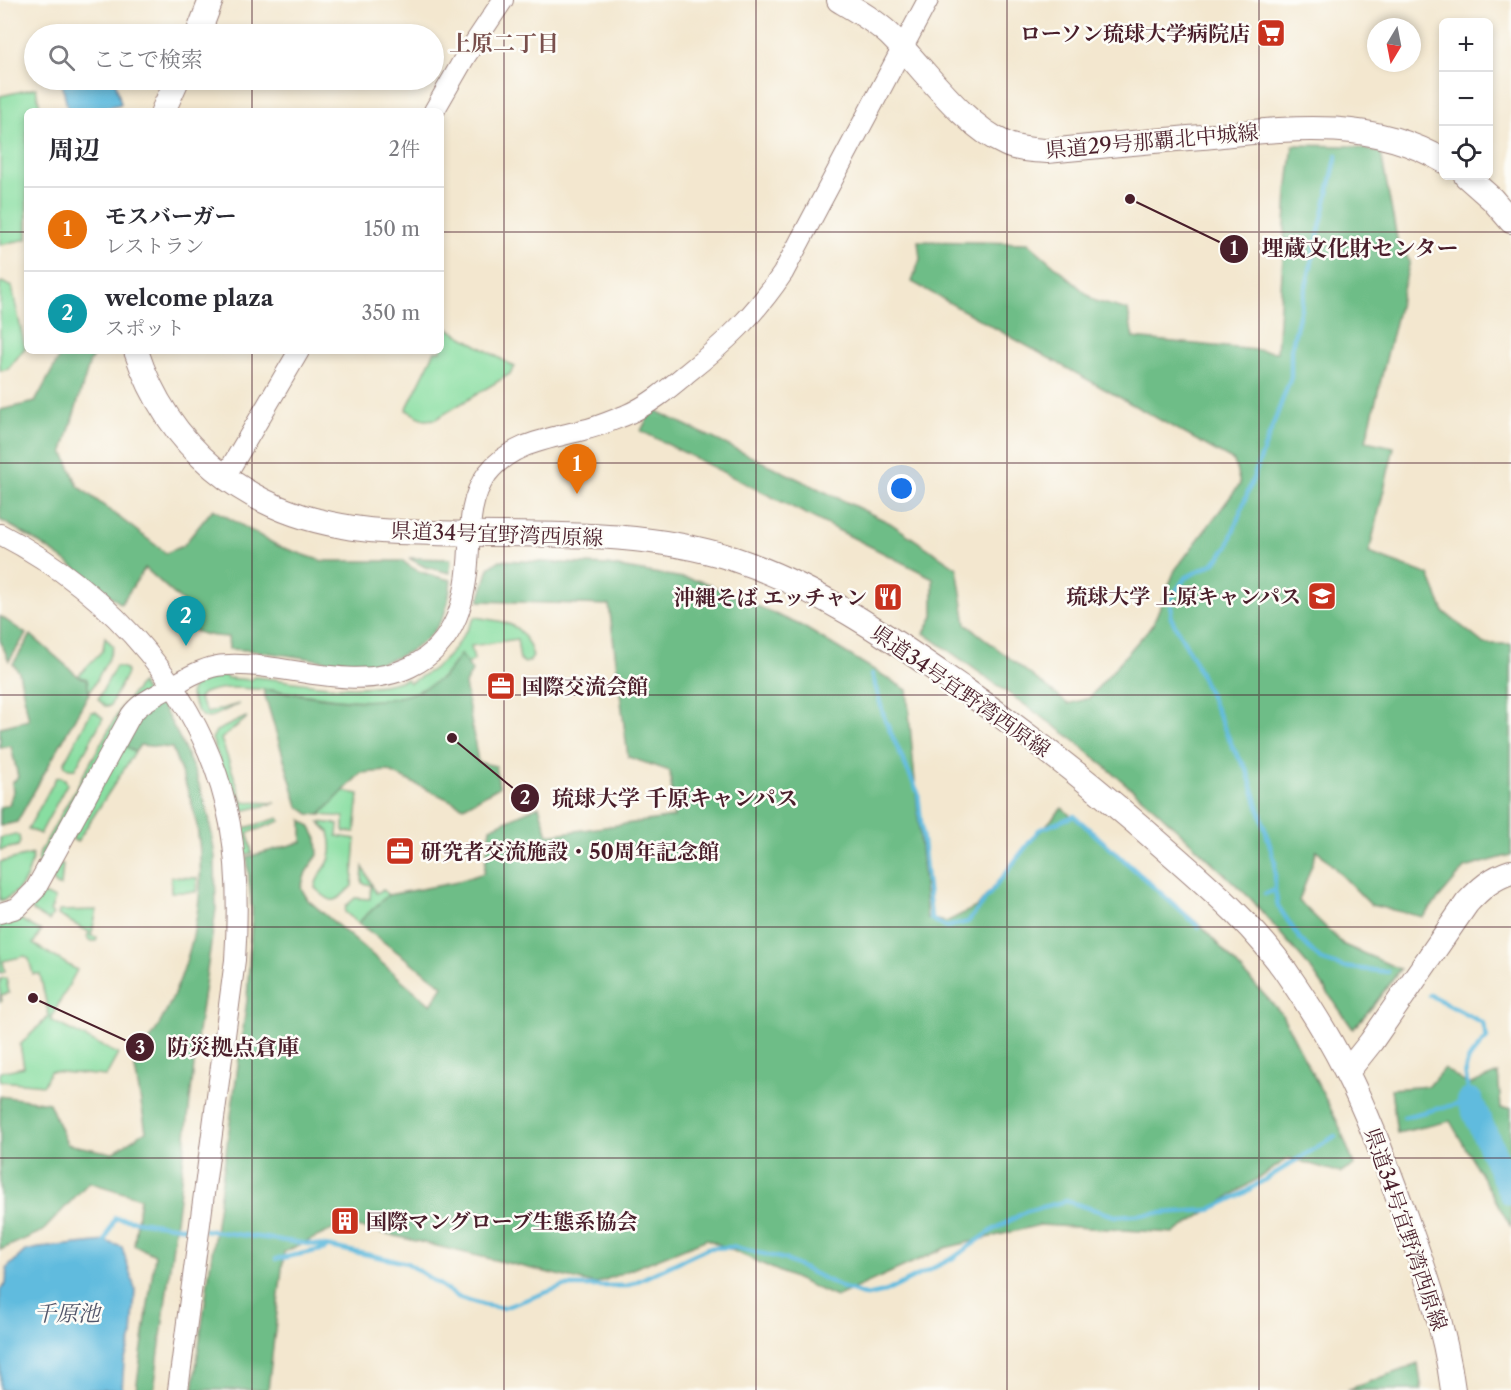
<!DOCTYPE html>
<html lang="ja">
<meta charset="utf-8">
<style>
body{margin:0;font-family:"Libre Caslon Text","Noto Serif JP",serif;background:#f2f2f3;color:#2b2b33}
.controls{position:absolute;right:18px;top:18px;display:grid;overflow:hidden;border-radius:9px;box-shadow:0 3px 9px #0003}
.controls button{width:54px;height:54px;display:grid;place-items:center;padding:0;border:0;border-bottom:2px solid #e1e1e2;background:#fff;color:#2b2b33;font:30px sans-serif}
.compass{position:absolute;left:1367px;top:18px;width:54px;height:54px;border-radius:50%;background:#fff;box-shadow:0 3px 9px #0003;rotate:190deg}
.you{position:absolute;left:902px;top:489px;width:21px;height:21px;margin:-15px;border:4px solid #fff;border-radius:50%;background:#1a73e8;box-shadow:0 0 0 9px #1a73e833}
.badge{display:grid;place-items:center;width:39px;height:39px;border-radius:50%;background:#0b8043;color:#fff;font-size:20px;font-weight:700}
.pin{position:absolute;translate:-50% -50px;filter:drop-shadow(0 2px 3px #0008)}
.pin::after{content:'';position:absolute;top:32px;width:21px;height:18px;background:inherit;clip-path:polygon(0 0,100% 0,50% 100%)}
.list{margin:0;padding:0;list-style:none}
h2{display:flex;justify-content:space-between;align-items:center;height:78px;margin:0;padding:0 24px;font-size:26px}
h2 small{font-size:20px;font-weight:400;color:#7c7c81}
.list li{display:grid;grid-template-columns:39px 1fr auto;gap:18px;align-items:center;box-sizing:border-box;height:84px;padding:0 24px;border-top:2px solid #e1e1e2}
.list b{display:block;font-size:22px;white-space:nowrap}
.list p{margin:0;font-size:20px;white-space:nowrap;color:#7c7c81}
.list em{font-size:20px;font-style:normal;color:#7c7c81}
.icon{flex:none;width:33px;height:33px;fill:none;stroke:currentColor;stroke-width:2;stroke-linecap:round;stroke-linejoin:round}
.map{position:relative;flex:none;width:1511px;height:1390px;overflow:hidden}
.search{position:absolute;background:#fff;box-shadow:0 3px 9px #0003;left:24px;top:24px;width:420px;height:66px;display:flex;align-items:center;gap:15px;box-sizing:border-box;padding:0 21px;border-radius:33px;color:#7c7c81;font-size:22px}
.panel{position:absolute;background:#fff;box-shadow:0 3px 9px #0003;left:24px;top:108px;width:420px;height:246px;border-radius:9px}
.map>svg:first-child{display:block}
</style>
<div class="map">
<svg width="1511" height="1390" viewBox="0 0 1511 1390">
<rect width="100%" height="100%" fill="#fdfcf7"/>
<filter id="ink" filterUnits="userSpaceOnUse"><feTurbulence type="fractalNoise" baseFrequency=".0167" numOctaves="2"/><feDisplacementMap in="SourceGraphic" scale="12" xChannelSelector="R" yChannelSelector="G"/><feConvolveMatrix kernelMatrix="1 2 1 2 8 2 1 2 1" color-interpolation-filters="sRGB"/></filter>
<filter id="wash" filterUnits="userSpaceOnUse"><feTurbulence type="fractalNoise" baseFrequency=".008" numOctaves="4" result="noise"/><feDisplacementMap in="SourceGraphic" scale="24" xChannelSelector="R" yChannelSelector="G"/><feGaussianBlur stdDeviation="1.35" result="paint"/><feColorMatrix in="noise" values="0 0 0 0 0 0 0 0 0 0 0 0 0 0 0 0 0 1.4 0 .05"/><feComposite in="paint" operator="in"/></filter>
<g filter="url(#wash)">
<rect width="100%" height="100%" fill="#f3e7cf"/>
<!-- green -->
<path fill="#88dea1" stroke="#697e66" stroke-width="1.5" d="M 36,88 L 41,111 L 27,111 L 27,239 L 0,245 L 0,96 Z
M 2,282 L 12,287 L 25,348 L 8,369 L 0,371 L 0,283 Z
M 447,328 L 515,367 L 510,374 L 436,419 L 425,420 L 406,410 L 435,351 L 441,351 L 441,340 Z
M 475,617 C 508,623 522,621 533,656 L 530,661 L 525,663 L 520,660 L 517,639 L 471,646 L 474,660 L 467,665 L 461,655 C 454,662 448,674 440,679 C 384,719 318,692 256,689 C 236,688 220,686 202,694 L 199,699 L 207,713 L 239,704 L 209,718 C 197,717 194,703 190,694 L 193,687 L 210,679 L 225,675 L 227,678 L 251,680 L 255,677 C 305,682 359,696 407,679 L 409,683 C 446,665 454,651 475,617 Z
M 105,637 L 113,646 L 109,658 L 89,693 L 87,679 L 78,676 L 103,650 Z
M 116,666 L 126,669 L 127,673 L 110,706 L 105,706 L 98,699 Z
M 141,683 L 147,693 L 35,876 L 40,852 L 121,708 Z
M 91,712 L 96,712 L 103,718 L 75,769 C 69,770 66,769 64,763 Z
M 246,717 L 247,718 L 221,739 L 243,802 L 276,803 L 242,811 L 236,806 L 212,739 L 216,731 Z
M 123,744 L 135,752 L 77,842 L 72,839 Z
M 60,777 L 65,779 L 67,784 L 40,834 L 28,829 L 56,778 Z
M 343,791 L 359,794 L 355,832 L 344,832 L 344,817 L 320,815 Z
M 279,818 L 280,821 L 248,833 L 252,853 L 243,855 L 241,831 L 242,829 Z
M 319,822 L 338,824 L 337,836 L 356,839 L 352,886 C 334,903 334,906 315,888 C 316,878 321,874 326,866 C 333,856 332,843 329,832 Z
M 15,834 L 19,836 L 20,842 L 18,846 L 0,850 L 0,838 Z
M 33,854 C 29,876 23,893 0,901 L 0,862 Z
M 59,864 L 63,864 L 61,886 L 57,886 L 52,879 Z
M 363,867 L 376,893 L 383,890 L 388,895 L 358,923 L 345,912 L 346,906 L 355,898 L 370,899 L 371,885 L 362,883 Z
M 171,877 L 197,878 L 196,892 L 171,892 Z
M 42,895 L 47,895 L 55,899 L 50,912 L 53,914 L 49,921 L 34,912 L 32,909 Z
M 97,910 L 91,936 L 97,937 L 96,941 L 89,941 L 87,937 L 89,932 L 58,915 L 59,911 Z
M 16,917 L 41,931 L 33,944 L 77,970 L 50,1020 L 118,1054 L 106,1076 L 50,1071 L 44,1085 L 0,1081 L 0,1072 L 24,1067 L 20,1045 L 49,1016 L 40,974 L 33,974 L 29,959 L 25,956 L 3,961 L 5,972 L 0,973 L 0,921 Z
M 6,978 L 9,993 L 1,995 L 2,1001 L 0,1002 L 0,979 Z"/>
<!-- forest -->
<path fill="#6ebd87" stroke="#5c6e59" stroke-width="1.5" d="M 1293,145 L 1350,146 L 1381,153 L 1398,244 L 1410,261 L 1366,441 L 1394,447 L 1369,553 L 1429,575 L 1444,612 L 1484,644 L 1511,644 L 1511,855 L 1465,868 L 1423,917 L 1371,905 L 1317,850 L 1299,901 L 1344,945 L 1400,969 L 1373,1006 L 1353,1029 L 1311,969 L 1251,899 L 1152,806 L 1070,737 L 924,633 L 933,616 L 933,578 L 641,431 L 652,409 L 890,523 L 957,568 L 966,624 L 1068,704 L 1089,698 L 1153,624 L 1175,570 L 1240,484 L 1234,461 L 912,282 L 920,259 L 918,241 L 1028,243 L 1095,301 L 1128,310 L 1133,338 L 1277,352 L 1287,193 Z
M 60,351 L 97,351 L 90,361 L 63,451 L 78,486 L 166,553 L 183,546 L 213,509 L 278,546 L 322,561 L 403,561 C 416,573 434,576 451,580 C 450,591 449,602 445,612 C 431,647 392,665 356,665 C 344,664 331,661 320,660 C 289,656 259,650 229,649 L 228,637 C 210,636 193,635 181,620 L 186,605 L 145,568 L 121,604 C 83,573 44,543 0,520 L 0,410 L 35,402 L 61,354 Z
M 409,558 L 451,559 L 450,573 L 425,567 Z
M 500,560 L 607,565 L 701,581 L 802,626 L 907,690 L 927,918 L 946,922 L 978,906 L 1024,849 L 1062,808 L 1202,927 L 1281,1013 L 1338,1123 L 1354,1165 L 1341,1173 L 1289,1158 L 1174,1233 L 1040,1225 L 945,1248 L 836,1297 L 707,1239 L 595,1284 L 345,1224 L 284,1252 L 268,1390 L 193,1390 L 247,1000 L 252,912 L 247,857 L 302,842 L 302,820 L 310,826 L 317,839 L 318,855 L 306,872 L 301,888 L 308,900 L 431,1005 L 443,986 L 358,923 L 388,895 L 453,883 L 484,873 L 490,828 L 539,806 L 548,835 L 674,817 L 670,771 L 628,757 L 609,605 L 479,601 L 489,568 Z
M 0,616 L 26,634 L 9,661 L 0,640 Z
M 31,635 L 78,676 L 87,679 L 89,693 L 17,822 L 0,826 L 0,807 L 9,805 L 13,792 L 12,783 L 18,777 L 11,746 L 0,748 L 0,727 L 29,720 L 19,672 L 13,664 Z
M 461,654 L 472,671 L 465,684 L 478,762 L 496,766 L 499,787 L 464,807 L 388,771 L 361,773 L 320,815 L 309,814 L 298,806 L 263,689 C 321,696 388,716 440,679 C 448,674 454,662 461,654 Z
M 160,702 L 178,735 L 196,775 L 209,817 L 215,857 L 216,909 L 197,1039 L 179,1198 L 154,1390 L 136,1390 L 155,1255 L 134,1245 L 140,1198 L 89,1182 L 43,1231 L 0,1250 L 0,1096 L 49,1103 L 67,1144 L 112,1153 L 146,1131 L 134,1063 C 142,1051 152,1038 159,1025 C 192,965 208,895 197,826 C 192,799 182,774 172,748 L 140,745 L 135,752 L 123,744 L 134,723 Z
M 1444,1068 L 1468,1085 L 1498,1073 L 1501,1108 L 1511,1108 L 1511,1227 L 1450,1121 L 1397,1133 L 1391,1089 L 1429,1086 Z
M 1418,1364 L 1422,1390 L 1347,1390 Z"/>
<!-- water -->
<path fill="#61bbde" stroke="#566d84" stroke-width="1.5" d="M 79,80 L 115,80 L 121,104 L 91,111 L 68,111 L 62,83 Z
M 105,1241 L 122,1247 L 135,1289 L 132,1337 L 124,1362 L 122,1390 L 0,1390 L 0,1290 L 6,1284 L 7,1268 L 25,1251 L 39,1248 Z"/>
<g fill="none" stroke-linecap="round" stroke-linejoin="round">
<!-- stream -->
<path stroke="#61bbde" stroke-width="4.5" d="M 1337,155 L 1291,350 L 1291,377 L 1227,548 L 1214,563 L 1185,578 L 1172,597 L 1171,618 L 1194,660 L 1234,750 L 1247,770 L 1275,862 L 1275,890 L 1278,906 L 1300,939 L 1321,960 L 1343,967 L 1388,972
M 872,674 L 885,720 L 918,793 L 931,919 L 946,927 L 968,922 L 1039,830 L 1074,816 L 1199,927
M 1265,894 L 1275,890
M 1404,1117 L 1470,1101 C 1464,1064 1460,1066 1487,1038 L 1483,1023 L 1430,995
M 205,1230 L 331,1247 L 407,1263 L 458,1297 L 484,1305 L 503,1308 L 564,1286 L 627,1286 L 708,1248 L 734,1247 L 784,1259 L 841,1287 L 867,1296 L 885,1292 L 953,1258 L 993,1230 L 1027,1211 L 1066,1201 L 1115,1216 L 1209,1210 L 1242,1194 L 1335,1136
M 105,1241 L 115,1218 L 194,1229
M 276,1259 L 325,1249"/>
<!-- river -->
<path stroke="#61bbde" stroke-width="26" d="M 1470,1101 L 1511,1192"/>
</g>
</g>
<g filter="url(#ink)">
<g fill="none" stroke-linecap="round" stroke-linejoin="round">
<!-- minor casing -->
<g stroke="#9e837d" stroke-width="22">
<path id="minor" d="M 434,111 L 465,57 L 503,0
M 225,477 L 299,351
M 0,534 C 112,592 206,697 230,824 C 238,869 238,914 235,960 L 178,1390
M 0,913 L 17,908 L 35,890 L 131,715 C 141,701 158,695 172,686 C 186,678 201,669 217,666 C 233,663 251,665 267,667 C 313,673 366,688 410,667 C 458,644 467,596 469,548 C 470,522 471,496 487,474 C 511,443 548,439 583,430 C 598,427 613,420 626,415 C 649,405 667,390 686,374 C 725,343 755,315 783,273 L 928,0"/>
</g>
<!-- major casing -->
<g stroke="#9e837d" stroke-width="26">
<path id="major" d="M 839,0 C 856,10 874,20 889,34 C 924,68 961,124 1006,144 C 1019,150 1033,150 1047,151 C 1099,146 1151,141 1202,137 C 1285,129 1368,116 1444,161
M 198,34 L 211,0
M 163,111 L 177,80
M 1466,176 L 1492,199 L 1511,221
M 136,351 C 168,447 243,509 342,526 C 372,532 403,532 434,533 C 534,536 637,528 734,559 C 819,587 893,640 965,690 C 1035,739 1103,793 1167,850 C 1213,890 1260,931 1293,982 C 1312,1010 1330,1039 1345,1069 C 1367,1112 1384,1159 1401,1205 C 1423,1265 1445,1326 1453,1390
M 1347,1072 L 1371,1042 L 1467,903 C 1480,889 1492,878 1511,872"/>
</g>
<!-- minor -->
<use href="#minor" stroke="#fff" stroke-width="20"/>
<!-- major -->
<use href="#major" stroke="#fff" stroke-width="24"/>
</g>
</g>
<!-- grid -->
<path fill="none" stroke="#4a1f2b" stroke-width="1.5" stroke-opacity="0.55" d="M 252,0 L 252,34M 504,0 L 504,1390M 756,0 L 756,1390M 1007,0 L 1007,1390M 1259,0 L 1259,1390M 252,80 L 252,111M 0,232 L 27,232M 441,232 L 1511,232M 252,351 L 252,1390M 0,463 L 1511,463M 0,695 L 1511,695M 0,927 L 1511,927M 0,1158 L 1511,1158"/>
<!-- icons -->
<defs>
<g id="supermarket-square" transform="scale(1.5)"><rect x="-9" y="-9" width="18" height="18" rx="4" fill="#c8321e" stroke="#fdfcf7"/><path d="M-6-5.5h2.5l.6 2H6L4.5 2H-2.5L-4.4-4H-6ZM-1.5 3.2a1.3 1.3 0 1 0 .1 0ZM3 3.2a1.3 1.3 0 1 0 .1 0Z" fill="#fff"/></g>
<g id="university-square" transform="scale(1.5)"><rect x="-9" y="-9" width="18" height="18" rx="4" fill="#c8321e" stroke="#fdfcf7"/><path d="M0-5L7-2L0 1L-7-2ZM-4 1L0 2.5L4 1V4Q0 6-4 4Z" fill="#fff"/></g>
<g id="restaurant-square" transform="scale(1.5)"><rect x="-9" y="-9" width="18" height="18" rx="4" fill="#c8321e" stroke="#fdfcf7"/><path d="M-5-6h1v4h1v-4h1v4h1v-4h1v5L-1.5 .5V6h-2V.5L-5-1ZM5-6V6H3V1.5H1.5Q1.5-4 5-6Z" fill="#fff"/></g>
<g id="office-square" transform="scale(1.5)"><rect x="-9" y="-9" width="18" height="18" rx="4" fill="#c8321e" stroke="#fdfcf7"/><path d="M-6-3h4V-5.5h4V-3h4V5H-6ZM-1-4.5V-3h2v-1.5ZM-6 0V1H6V0Z" fill="#fff"/></g>
<g id="building-square" transform="scale(1.5)"><rect x="-9" y="-9" width="18" height="18" rx="4" fill="#c8321e" stroke="#fdfcf7"/><path d="M-4-6H4V6H1V3H-1V6H-4ZM-2.5-4.3h1.7v1.8h-1.7ZM.8-4.3h1.7v1.8H.8ZM-2.5-1h1.7V.8h-1.7ZM.8-1h1.7V.8H.8Z" fill="#fff"/></g>
</defs>
<g fill-rule="evenodd">
<use href="#supermarket-square" x="1271" y="33"/>
<use href="#university-square" x="1322" y="596"/>
<use href="#restaurant-square" x="888" y="597"/>
<use href="#office-square" x="501" y="686"/>
<use href="#office-square" x="400" y="851"/>
<use href="#building-square" x="345" y="1221"/>
</g>
<g text-anchor="middle" dominant-baseline="central" stroke-width="5" stroke-linejoin="round" paint-order="stroke">
<!-- poi labels -->
<g font-size="21" font-weight="bold" fill="#4a1f2b" stroke="#fdfcf7" text-anchor="end">
<text x="1250" y="33">ローソン琉球大学病院店</text>
<text x="1301" y="596">琉球大学 上原キャンパス</text>
<text x="867" y="597">沖縄そば エッチャン</text>
<text x="522" y="686" text-anchor="start">国際交流会館</text>
<text x="421" y="851" text-anchor="start">研究者交流施設・50周年記念館</text>
<text x="366" y="1221" text-anchor="start">国際マングローブ生態系協会</text>
</g>
<!-- street labels -->
<g font-size="21" fill="#4a1f2b" stroke="#fdfcf7">
<text transform="translate(1152 141) rotate(-5)">県道29号那覇北中城線</text>
<text transform="translate(497 534) rotate(2)">県道34号宜野湾西原線</text>
<text transform="translate(961 691) rotate(35)">県道34号宜野湾西原線</text>
<text transform="translate(1406 1229) rotate(71)">県道34号宜野湾西原線</text>
</g>
<!-- neighbourhood labels -->
<g font-size="22" font-weight="bold" fill="#79504d" stroke="#fdfcf7">
<text x="504" y="43">上原二丁目</text>
</g>
<!-- water labels -->
<g font-size="22" font-style="italic" fill="#52566a" stroke="#fdfcf7">
<text x="67" y="1313">千原池</text>
</g>
</g>
<!-- callouts -->
<path fill="none" stroke="#4a1f2b" stroke-width="2" d="M1130 199L1234 249M452 738L525 798M33 998L140 1047"/>
<g fill="#4a1f2b" stroke="#fdfcf7" stroke-width="2">
<circle cx="1130" cy="199" r="6"/>
<circle cx="452" cy="738" r="6"/>
<circle cx="33" cy="998" r="6"/>
<circle cx="1234" cy="249" r="15"/>
<circle cx="525" cy="798" r="15"/>
<circle cx="140" cy="1047" r="15"/>
</g>
<g font-size="18" text-anchor="middle" font-weight="bold" fill="#fff">
<text x="1234" y="255">1</text>
<text x="525" y="804">2</text>
<text x="140" y="1054">3</text>
</g>
<g font-size="22" text-anchor="middle" font-weight="bold" fill="#4a1f2b" stroke="#fdfcf7" stroke-width="5" stroke-linejoin="round" paint-order="stroke">
<text x="1360" y="256">埋蔵文化財センター</text>
<text x="675" y="806">琉球大学 千原キャンパス</text>
<text x="233" y="1055">防災拠点倉庫</text>
</g>
</svg>
<div class="controls">
<button>+</button>
<button>−</button>
<button><svg class="icon" aria-label="locate" viewBox="0 0 24 24"><circle cx="12" cy="12" r="6"/><path d="M12 2v4M12 18v4M2 12h4M18 12h4"/></svg></button>
</div>
<svg class="compass" viewBox="-18 -18 36 36"><path d="M0-13l5 13h-10z" fill="#e53935"/><path d="M0 13l5-13h-10z" fill="#7c7c81"/></svg>
<div class="you"></div>
<div class="pin badge" style="left:577px;top:494px;background:#e8710a">1</div>
<div class="pin badge" style="left:186px;top:646px;background:#0f9aa8">2</div>
<div class="search"><svg class="icon" aria-label="search" viewBox="0 0 24 24"><circle cx="10" cy="10" r="6"/><path d="M15 15l6 6"/></svg>ここで検索</div>
<section class="panel">
<h2>周辺<small>2件</small></h2>
<ul class="list">
<li><span class="badge" style="background:#e8710a">1</span><div><b>モスバーガー</b><p>レストラン</p></div><em>150 m</em></li>
<li><span class="badge" style="background:#0f9aa8">2</span><div><b>welcome plaza</b><p>スポット</p></div><em>350 m</em></li>
</ul>
</section>
</div>
